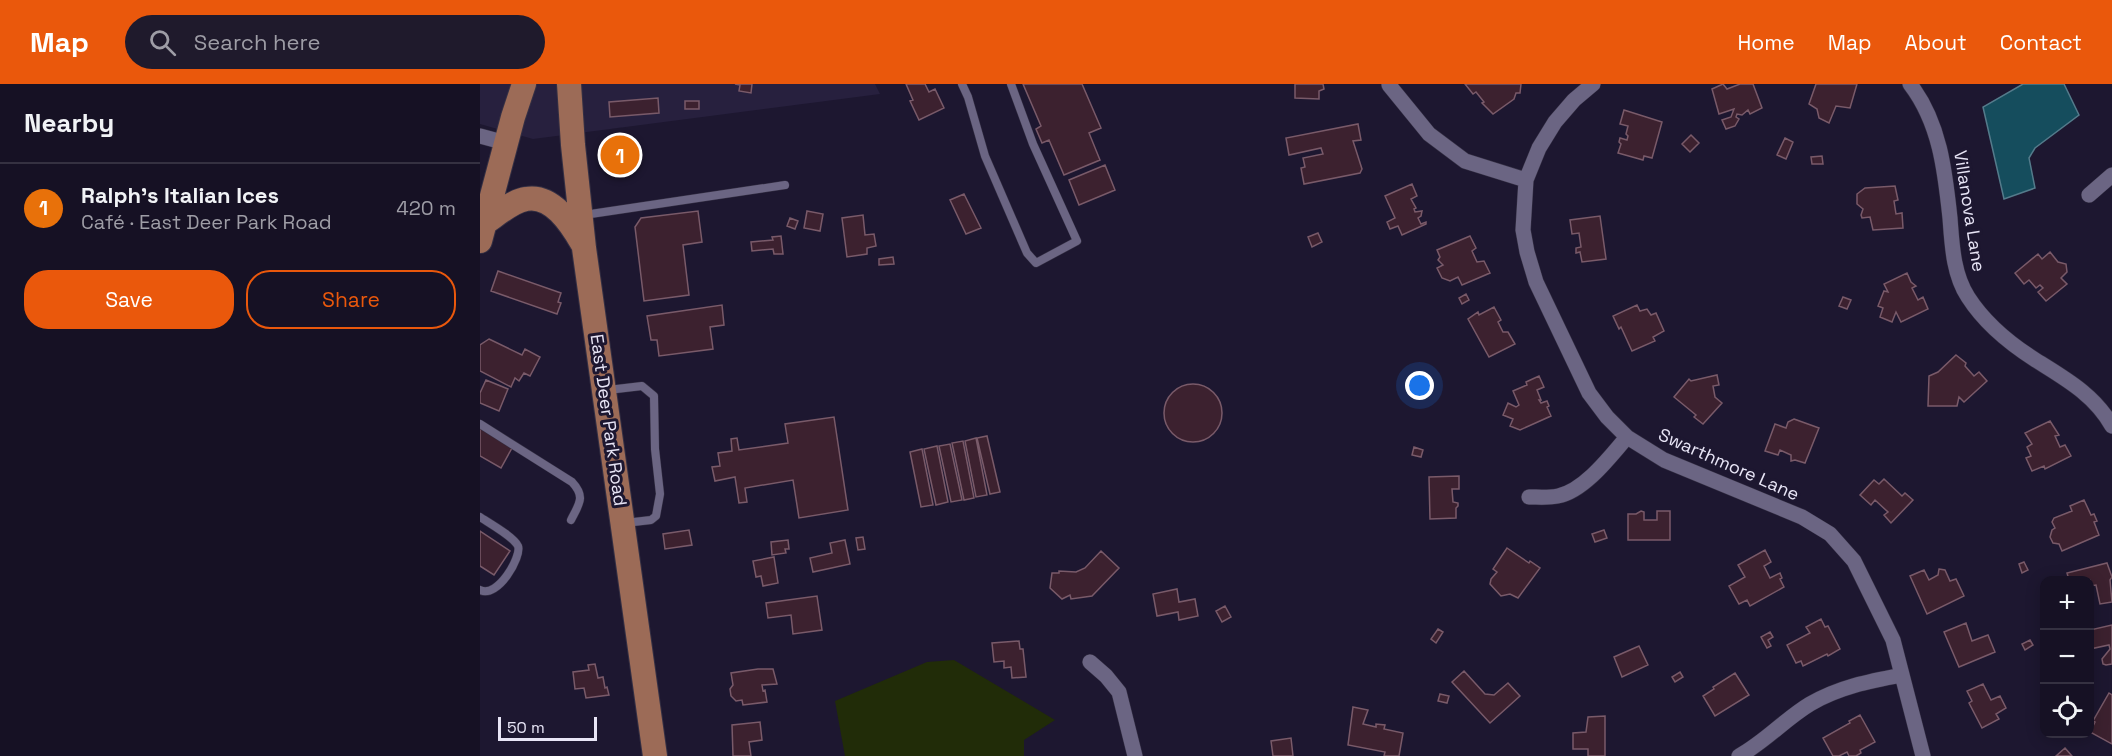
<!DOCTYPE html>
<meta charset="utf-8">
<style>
body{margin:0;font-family:"Space Grotesk",sans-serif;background:#1f1a2c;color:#f1f3f6}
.controls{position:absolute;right:18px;bottom:18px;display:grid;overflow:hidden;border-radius:12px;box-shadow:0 3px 15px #0003}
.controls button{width:54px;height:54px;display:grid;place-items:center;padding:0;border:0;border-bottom:2px solid #353141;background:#161124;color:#f1f3f6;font:30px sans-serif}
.scale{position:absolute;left:18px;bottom:15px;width:99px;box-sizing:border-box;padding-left:6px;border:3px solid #e8e5f6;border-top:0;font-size:16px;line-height:21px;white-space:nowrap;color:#e8e5f6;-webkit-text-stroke:4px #1d1730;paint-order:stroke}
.you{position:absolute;left:940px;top:302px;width:21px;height:21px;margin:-15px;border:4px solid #fff;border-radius:50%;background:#1a73e8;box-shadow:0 0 0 9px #1a73e833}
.badge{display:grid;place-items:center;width:39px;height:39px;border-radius:50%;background:#ea580c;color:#fff;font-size:20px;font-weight:700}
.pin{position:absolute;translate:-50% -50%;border:3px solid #fff;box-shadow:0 2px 6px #0006}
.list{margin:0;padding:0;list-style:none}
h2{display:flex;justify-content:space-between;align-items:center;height:78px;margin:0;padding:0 24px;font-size:26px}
h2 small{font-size:20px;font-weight:400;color:#9e9da6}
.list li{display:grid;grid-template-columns:39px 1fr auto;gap:18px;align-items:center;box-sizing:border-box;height:90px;padding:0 24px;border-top:2px solid #353141}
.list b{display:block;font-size:22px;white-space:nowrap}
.list p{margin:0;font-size:20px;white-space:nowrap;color:#9e9da6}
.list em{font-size:20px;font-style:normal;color:#9e9da6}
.actions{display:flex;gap:12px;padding:18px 24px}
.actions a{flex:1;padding:14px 0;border:2px solid #ea580c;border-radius:24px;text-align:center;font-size:21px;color:#ea580c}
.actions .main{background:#ea580c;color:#fff}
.icon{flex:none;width:33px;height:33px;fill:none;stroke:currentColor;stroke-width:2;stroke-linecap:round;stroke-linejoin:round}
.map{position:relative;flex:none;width:1632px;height:672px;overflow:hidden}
header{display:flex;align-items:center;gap:36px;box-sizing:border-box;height:84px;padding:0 30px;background:#ea580c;color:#fff}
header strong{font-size:28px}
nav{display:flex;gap:33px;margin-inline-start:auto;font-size:21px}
.search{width:420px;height:54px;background:#1f1a2c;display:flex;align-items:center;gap:15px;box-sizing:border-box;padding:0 21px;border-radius:33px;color:#9e9da6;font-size:22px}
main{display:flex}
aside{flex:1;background:#161124}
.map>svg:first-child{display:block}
</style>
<header>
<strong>Map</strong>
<div class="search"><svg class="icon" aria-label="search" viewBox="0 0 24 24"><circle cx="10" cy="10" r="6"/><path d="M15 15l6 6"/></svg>Search here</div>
<nav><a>Home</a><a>Map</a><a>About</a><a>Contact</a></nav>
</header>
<main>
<aside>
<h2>Nearby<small></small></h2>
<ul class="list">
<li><span class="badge" style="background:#e8710a">1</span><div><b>Ralph's Italian Ices</b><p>Café · East Deer Park Road</p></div><em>420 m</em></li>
</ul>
<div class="actions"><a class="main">Save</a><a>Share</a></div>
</aside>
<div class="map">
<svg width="1632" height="672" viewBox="0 0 1632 672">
<rect width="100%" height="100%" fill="#1d1730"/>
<!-- built -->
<path fill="#27203e" d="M 0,0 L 395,0 L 400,10 L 53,55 L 0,40 Z"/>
<!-- green -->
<path fill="#212c08" d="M 474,576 L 575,636 L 544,656 L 544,672 L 365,672 L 355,617 L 447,578 Z"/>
<!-- water -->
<path fill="#154d5d" stroke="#547b8b" stroke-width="1.5" d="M 1543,0 L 1584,0 L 1599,31 L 1555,64 L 1549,74 L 1555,104 L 1524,115 L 1503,23 Z"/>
<!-- building -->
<path fill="#3c212f" stroke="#795a69" stroke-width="1.5" d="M 255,0 L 272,0 L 271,9 L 259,7 L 260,1 Z
M 426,0 L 445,0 L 449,8 L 455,5 L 464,24 L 439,36 L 430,17 L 433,16 Z
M 543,0 L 602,0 L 621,44 L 609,49 L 620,76 L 584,91 L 569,56 L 562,59 L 556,45 L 561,42 Z
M 815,0 L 843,0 L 844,5 L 839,7 L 839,15 L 815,14 Z
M 985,0 L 1041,0 L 1040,9 L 1036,9 L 1034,15 L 1013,30 L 1002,19 L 1004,18 L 996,8 L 993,10 Z
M 1243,0 L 1247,5 L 1260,0 L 1273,0 L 1282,24 L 1270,30 L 1268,26 L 1262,31 L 1257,30 L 1256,33 L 1259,35 L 1255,42 L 1246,45 L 1242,36 L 1251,33 L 1254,25 L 1239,30 L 1232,5 Z
M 1336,0 L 1377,0 L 1370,24 L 1356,22 L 1349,39 L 1339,34 L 1337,25 L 1329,20 Z
M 178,14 L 179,29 L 130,33 L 129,18 Z
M 205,17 L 219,17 L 219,25 L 205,25 Z
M 1144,26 L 1182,38 L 1172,74 L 1164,72 L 1163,76 L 1138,69 L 1141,60 L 1139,58 L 1140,54 L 1147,56 L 1148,52 L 1146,50 L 1148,42 L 1140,40 Z
M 878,40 L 881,56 L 873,57 L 882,85 L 880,89 L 824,100 L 821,84 L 825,83 L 823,74 L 843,70 L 841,64 L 809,71 L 806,54 Z
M 1211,51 L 1219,59 L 1210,68 L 1202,60 Z
M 1305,54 L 1313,58 L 1306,75 L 1297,71 Z
M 146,56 L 148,72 L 155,71 L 156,83 L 133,86 L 130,59 Z
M 1342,72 L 1343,80 L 1332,80 L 1331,73 Z
M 625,81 L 635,106 L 599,121 L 589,96 Z
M 932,100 L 937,112 L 931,115 L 936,124 L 934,125 L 935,128 L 942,127 L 941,132 L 938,134 L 941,140 L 946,138 L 946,140 L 922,151 L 918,142 L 910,145 L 907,138 L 915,134 L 905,112 Z
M 1415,102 L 1418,116 L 1414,117 L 1416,130 L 1422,129 L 1423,144 L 1393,146 L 1390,133 L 1382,134 L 1381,131 L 1383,125 L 1377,120 L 1377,110 L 1385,104 Z
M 484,110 L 501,144 L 486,150 L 470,116 Z
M 218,127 L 222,158 L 203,161 L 209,211 L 164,217 L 155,143 L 161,134 Z
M 327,127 L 343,130 L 340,147 L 324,144 Z
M 383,131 L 385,151 L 394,150 L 396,162 L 387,164 L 387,170 L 367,173 L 362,134 Z
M 1120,132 L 1126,175 L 1102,178 L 1100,168 L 1096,169 L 1096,164 L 1101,163 L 1099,149 L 1092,150 L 1090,136 Z
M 310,134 L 318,137 L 315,145 L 307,142 Z
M 838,149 L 842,158 L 832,163 L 828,153 Z
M 301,152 L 303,170 L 294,170 L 293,165 L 272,167 L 271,158 L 293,156 L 292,153 Z
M 990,152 L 996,164 L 992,167 L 997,178 L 1004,177 L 1010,189 L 982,201 L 978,193 L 970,197 L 962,194 L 957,184 L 963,181 L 958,176 L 960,173 L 957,166 Z
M 1570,168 L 1578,178 L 1586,180 L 1587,188 L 1581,194 L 1587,200 L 1566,217 L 1558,208 L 1563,204 L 1560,201 L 1556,204 L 1549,196 L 1544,200 L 1535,189 L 1558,170 L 1562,175 Z
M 413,173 L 414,180 L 399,181 L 399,175 Z
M 18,187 L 81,209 L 78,218 L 81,219 L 77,230 L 11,207 Z
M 1427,189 L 1431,198 L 1436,202 L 1432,204 L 1438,216 L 1443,213 L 1448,225 L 1421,238 L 1416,228 L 1412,238 L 1400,233 L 1403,224 L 1398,222 L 1404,207 L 1408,208 L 1404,200 Z
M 986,210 L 989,216 L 982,220 L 979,214 Z
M 1363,213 L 1371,216 L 1367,225 L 1359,222 Z
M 242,221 L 244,241 L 230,243 L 233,265 L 179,272 L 177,256 L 171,256 L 167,232 Z
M 1157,221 L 1160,227 L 1167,225 L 1171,231 L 1176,229 L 1184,247 L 1173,253 L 1175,257 L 1152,267 L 1141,243 L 1139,245 L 1133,232 Z
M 1014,223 L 1021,236 L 1018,238 L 1023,248 L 1028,248 L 1035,260 L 1009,273 L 988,235 L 998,228 L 999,231 Z
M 9,255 L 42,271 L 45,265 L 60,273 L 50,292 L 44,289 L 39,297 L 35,294 L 31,303 L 0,287 L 0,261 Z
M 1476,271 L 1486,279 L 1485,282 L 1494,292 L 1499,288 L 1507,297 L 1484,318 L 1479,313 L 1477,322 L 1448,322 L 1449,292 L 1458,288 Z
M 1237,291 L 1239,301 L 1233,302 L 1235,313 L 1242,319 L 1223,340 L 1214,333 L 1216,331 L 1194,313 L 1209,295 L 1211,297 Z
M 1059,292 L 1064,303 L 1057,306 L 1061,316 L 1059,316 L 1061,319 L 1067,317 L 1069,322 L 1067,323 L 1071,332 L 1040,346 L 1030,342 L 1033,335 L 1023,331 L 1028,319 L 1036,323 L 1039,321 L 1033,307 L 1047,301 L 1046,298 Z
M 6,296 L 28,305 L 19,327 L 0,319 L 0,309 Z
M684 329a29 29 0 1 1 58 0a29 29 0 1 1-58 0Z
M 354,333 L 368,426 L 319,434 L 313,396 L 265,404 L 267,418 L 259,419 L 255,393 L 235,397 L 232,383 L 240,382 L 238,369 L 252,367 L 251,355 L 257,354 L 259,366 L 308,359 L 305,340 Z
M 1314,335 L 1339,344 L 1325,379 L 1315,376 L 1311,377 L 1311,371 L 1300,366 L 1298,371 L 1285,367 L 1295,340 L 1306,344 L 1308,338 Z
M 1570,337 L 1579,351 L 1575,352 L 1580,363 L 1585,361 L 1591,372 L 1565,385 L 1564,382 L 1552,387 L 1546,374 L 1551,372 L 1547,363 L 1552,360 L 1545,349 Z
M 0,343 L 32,364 L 21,384 L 0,372 Z
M 507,352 L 520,408 L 510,410 L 497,354 Z
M 496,354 L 507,411 L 496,413 L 485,357 Z
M 483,357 L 494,414 L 484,416 L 472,359 Z
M 470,360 L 482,416 L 471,418 L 459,362 Z
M 457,362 L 468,418 L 456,421 L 444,365 Z
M 934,363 L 943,366 L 941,373 L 932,371 Z
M 442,365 L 453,421 L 441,423 L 430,368 Z
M 979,392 L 979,405 L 972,405 L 973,418 L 978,419 L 978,422 L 976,424 L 976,434 L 950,435 L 949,393 Z
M 1404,395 L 1422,412 L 1425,409 L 1433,416 L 1411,439 L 1404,431 L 1408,428 L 1395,416 L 1391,421 L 1380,411 L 1394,396 L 1399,400 Z
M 1604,416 L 1611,431 L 1614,430 L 1617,437 L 1614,438 L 1619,451 L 1582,467 L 1579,460 L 1573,459 L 1570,453 L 1572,446 L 1575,444 L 1572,438 L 1574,434 L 1592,427 L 1590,422 Z
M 1161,427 L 1164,428 L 1164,436 L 1177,436 L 1177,427 L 1190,427 L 1190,456 L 1148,456 L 1148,430 L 1156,430 Z
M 209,446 L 212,461 L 185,465 L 183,450 Z
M 1124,446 L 1127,454 L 1115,458 L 1112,450 Z
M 0,447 L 30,467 L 14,491 L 0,482 Z
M 383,453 L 385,465 L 378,466 L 376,454 Z
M 308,456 L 309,465 L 305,465 L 306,469 L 292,471 L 291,458 Z
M 365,456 L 370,480 L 333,488 L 330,474 L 352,469 L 350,459 Z
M 1027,464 L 1049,479 L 1050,477 L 1060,484 L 1038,514 L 1030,510 L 1021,512 L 1010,500 L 1011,495 L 1017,488 L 1013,485 Z
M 1285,466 L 1291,478 L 1284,482 L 1290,494 L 1300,489 L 1302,494 L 1300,495 L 1304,503 L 1270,522 L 1267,516 L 1259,520 L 1249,502 L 1265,493 L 1258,481 Z
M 621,467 L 639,484 L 612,512 L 591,515 L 590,511 L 582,515 L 570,504 L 572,489 L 579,489 L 579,487 L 596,488 L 605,484 Z
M 294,473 L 298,499 L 283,502 L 281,492 L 276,493 L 273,477 Z
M 1544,478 L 1548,486 L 1542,489 L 1539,480 Z
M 1627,479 L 1632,493 L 1630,496 L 1632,518 L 1620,520 L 1616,501 L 1610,502 L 1610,496 L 1589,496 L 1587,489 Z
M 1459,485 L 1465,486 L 1470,497 L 1476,495 L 1484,512 L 1447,530 L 1430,492 L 1444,486 L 1449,496 L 1458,491 Z
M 697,505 L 699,518 L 715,515 L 718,532 L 699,536 L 698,528 L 677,532 L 673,510 Z
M 337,512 L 342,546 L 313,550 L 311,531 L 288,534 L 286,519 Z
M 745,522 L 751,533 L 742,538 L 736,527 Z
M 1341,535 L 1345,543 L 1348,542 L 1360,565 L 1348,572 L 1347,570 L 1323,582 L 1321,577 L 1316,579 L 1307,561 L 1330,549 L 1326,543 Z
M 1486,539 L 1492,557 L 1508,551 L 1515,568 L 1479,583 L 1464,548 Z
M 1632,541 L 1632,580 L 1626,581 L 1623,580 L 1622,575 L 1630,565 L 1629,561 L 1610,565 L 1610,546 Z
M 958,545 L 963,548 L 956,559 L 951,555 Z
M 1290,548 L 1293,553 L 1288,556 L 1291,562 L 1287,564 L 1281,553 Z
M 1550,556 L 1553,561 L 1545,566 L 1542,560 Z
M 539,557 L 540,565 L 543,565 L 546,593 L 532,594 L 531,583 L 524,584 L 524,577 L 514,578 L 512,559 Z
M 1159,562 L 1168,581 L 1142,593 L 1134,573 Z
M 115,580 L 118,594 L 123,593 L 125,604 L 127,603 L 129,611 L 106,614 L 104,604 L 95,605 L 93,588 L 109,586 L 108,581 Z
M 278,585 L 293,585 L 297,600 L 282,601 L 283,607 L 285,606 L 287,618 L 263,621 L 262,616 L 256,617 L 251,612 L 250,605 L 253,601 L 251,589 Z
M 984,587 L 1005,610 L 1014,611 L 1028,599 L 1040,612 L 1010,639 L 972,598 Z
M 1200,588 L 1203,593 L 1195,598 L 1192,593 Z
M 1255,589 L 1269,611 L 1235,632 L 1223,612 L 1234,605 L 1233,603 Z
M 1503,600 L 1511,616 L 1520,612 L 1526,624 L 1516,630 L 1519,635 L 1502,644 L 1489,619 L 1492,617 L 1487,607 Z
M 1629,609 L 1632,611 L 1632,660 L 1610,648 L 1615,638 L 1613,637 Z
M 960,610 L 969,612 L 967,619 L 958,617 Z
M 873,623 L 888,626 L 883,640 L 896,643 L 896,640 L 905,641 L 904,645 L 923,649 L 919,672 L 904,672 L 905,668 L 868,661 Z
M 1380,631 L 1395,658 L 1380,666 L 1381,669 L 1376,672 L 1369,672 L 1367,668 L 1359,672 L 1353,672 L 1343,654 L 1370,639 L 1369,637 Z
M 1125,632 L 1125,672 L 1108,672 L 1108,665 L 1093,665 L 1093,649 L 1106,648 L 1108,633 Z
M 280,638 L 282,656 L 269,658 L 271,672 L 253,672 L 252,641 Z
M 811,654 L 813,672 L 793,672 L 791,657 Z
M 1585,664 L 1592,672 L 1576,672 Z"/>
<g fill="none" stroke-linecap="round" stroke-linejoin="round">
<!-- lane casing -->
<g stroke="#353044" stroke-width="9">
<path id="lane" d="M 482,0 L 488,13 L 505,72 L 547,169 L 556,179 L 597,157 L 553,60 L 531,0
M 104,131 L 305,101
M 128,306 L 162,302 L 174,312 L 175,365 L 180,410 L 176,432 L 171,436 L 145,439
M 0,340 L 92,398 C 106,413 99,420 91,436
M 0,433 C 9,439 34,453 38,462 C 42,472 18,515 0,506"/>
</g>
<!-- street casing -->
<g stroke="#353044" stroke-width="16">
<path id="street" d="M 1113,0 L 1094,16 L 1075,38 L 1059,64 L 1046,96 L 1043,146 L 1047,168 L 1056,198 L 1109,309 L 1127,333 L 1147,353 L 1184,376 L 1322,433 L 1350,450 L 1374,477 L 1413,556 L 1443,672
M 1430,0 C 1460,39 1465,87 1470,134 C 1472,160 1473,190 1488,213 C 1504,238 1529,259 1554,275 C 1584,294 1614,310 1632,342
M 909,1 L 949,50 L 985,77 L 1046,96
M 0,52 L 26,59
M 1609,111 L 1632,91
M 1049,413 C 1058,413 1069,414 1078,412 C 1104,407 1130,373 1147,353
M 610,578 L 626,592 L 639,608 L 655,672
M 1259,672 C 1285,658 1305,635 1330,620 C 1359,603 1390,597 1422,591"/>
</g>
<!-- primary casing -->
<g stroke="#353044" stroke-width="26">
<path id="primary" d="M 89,0 L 93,61 L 104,164 L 175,672
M 5,139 C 17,131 32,117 46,115 C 72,110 91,140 102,159
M 0,157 L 33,33 L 44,0"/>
</g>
<!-- lane -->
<use href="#lane" stroke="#6b6583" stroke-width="8"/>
<!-- street -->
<use href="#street" stroke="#6b6583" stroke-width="15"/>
<!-- primary -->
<use href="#primary" stroke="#9c6b57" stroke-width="24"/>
</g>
<g text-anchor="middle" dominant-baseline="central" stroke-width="6" stroke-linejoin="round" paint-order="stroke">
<!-- street labels -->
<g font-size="18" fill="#e8e5f6" stroke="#1d1730">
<text transform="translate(1490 127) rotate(81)">Villanova Lane</text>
<text transform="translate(129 336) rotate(82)">East Deer Park Road</text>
<text transform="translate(1249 380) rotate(24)">Swarthmore Lane</text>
</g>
</g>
</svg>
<div class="controls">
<button>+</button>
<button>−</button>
<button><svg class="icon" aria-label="locate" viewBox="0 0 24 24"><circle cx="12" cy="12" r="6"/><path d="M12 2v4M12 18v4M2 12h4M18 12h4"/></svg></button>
</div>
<div class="scale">50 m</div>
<div class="you"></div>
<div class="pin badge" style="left:140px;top:71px;background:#e8710a">1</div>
</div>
</main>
